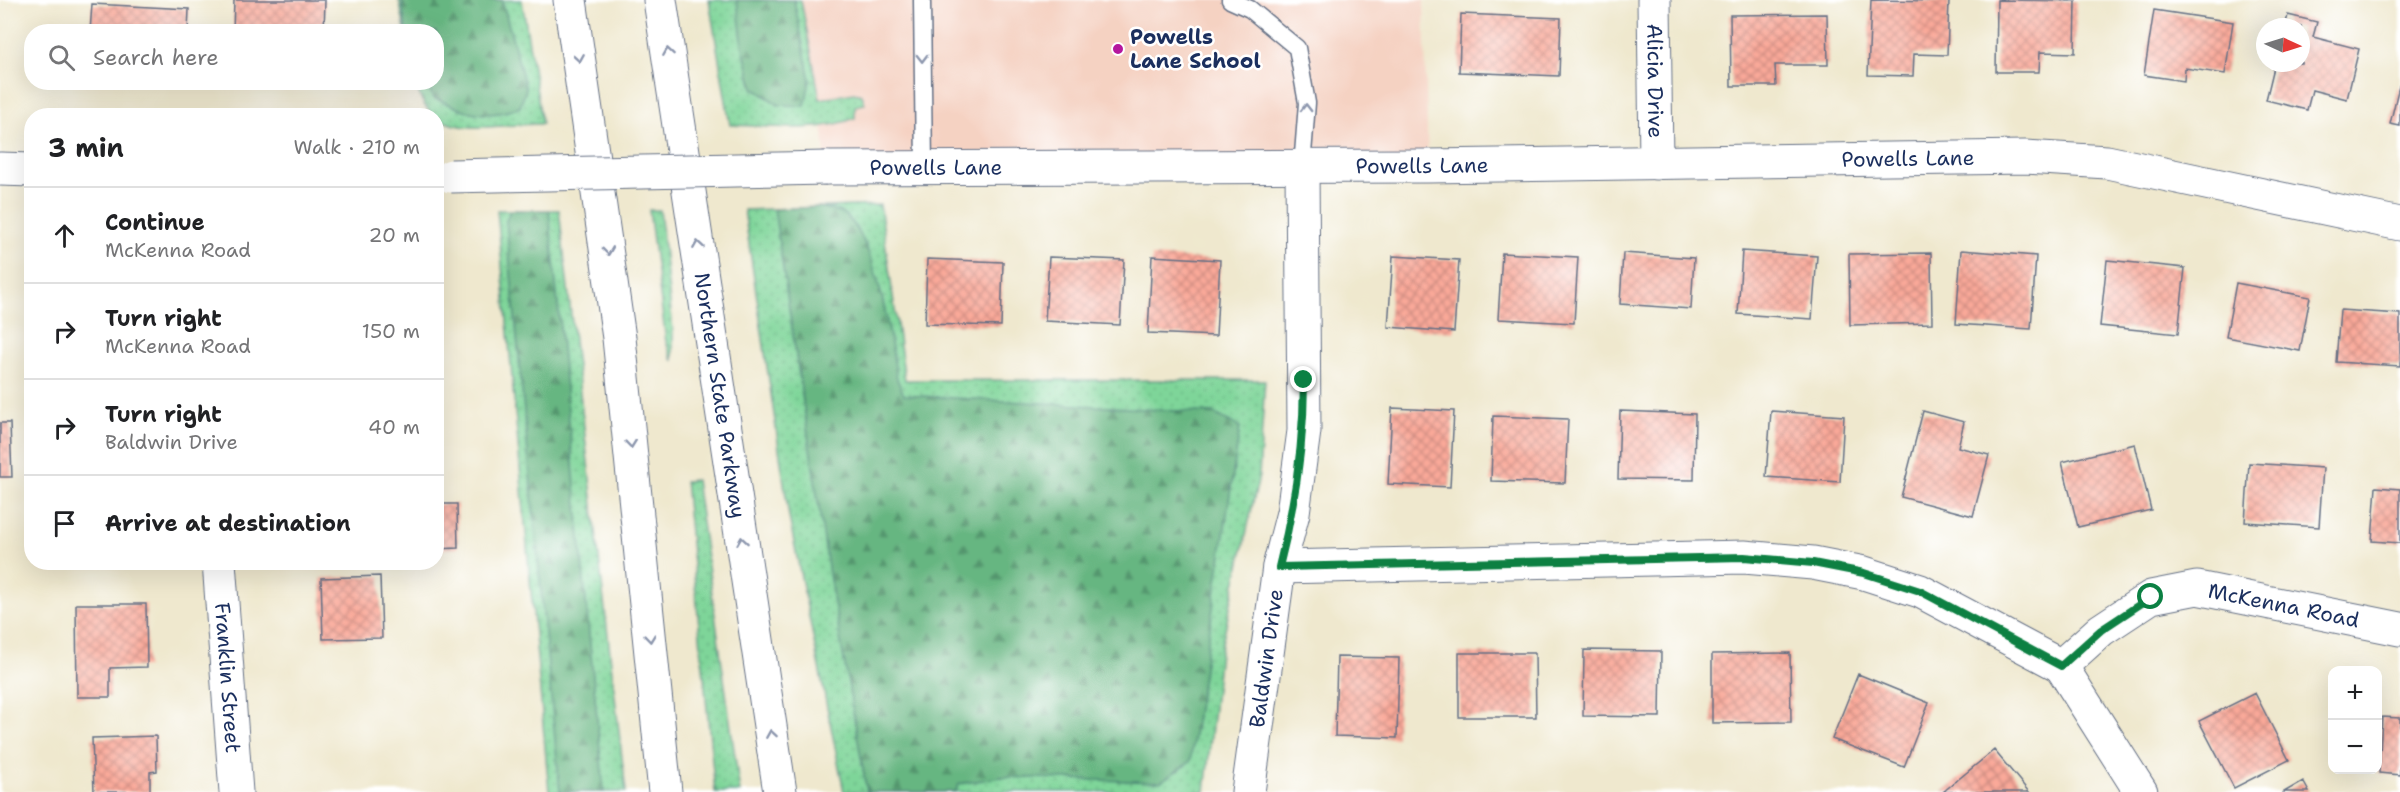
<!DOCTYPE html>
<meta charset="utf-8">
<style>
body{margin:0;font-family:"Shantell Sans",sans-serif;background:#f2f2f2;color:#202124}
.controls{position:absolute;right:18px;bottom:18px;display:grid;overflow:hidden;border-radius:12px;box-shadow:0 6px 24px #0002}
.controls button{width:54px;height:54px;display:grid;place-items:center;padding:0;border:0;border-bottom:2px solid #e0e0e0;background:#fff;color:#202124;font:30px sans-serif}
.compass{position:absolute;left:2256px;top:18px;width:54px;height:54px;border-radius:50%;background:#fff;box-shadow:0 6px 24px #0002;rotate:94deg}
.stop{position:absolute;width:18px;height:18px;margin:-14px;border:4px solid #0b8043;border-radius:50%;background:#fff}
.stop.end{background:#0b8043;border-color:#fff;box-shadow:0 2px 6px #0008}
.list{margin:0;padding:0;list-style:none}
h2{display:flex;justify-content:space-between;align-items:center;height:78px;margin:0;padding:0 24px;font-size:26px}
h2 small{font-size:20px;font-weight:400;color:#757577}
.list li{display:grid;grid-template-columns:39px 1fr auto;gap:18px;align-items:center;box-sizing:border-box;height:96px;padding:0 24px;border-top:2px solid #e0e0e0}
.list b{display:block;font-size:22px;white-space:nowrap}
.list p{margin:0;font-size:20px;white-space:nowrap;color:#757577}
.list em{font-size:20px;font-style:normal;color:#757577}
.icon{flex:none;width:33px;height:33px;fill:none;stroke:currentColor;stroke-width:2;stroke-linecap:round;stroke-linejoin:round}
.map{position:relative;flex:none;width:2400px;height:792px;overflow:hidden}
.search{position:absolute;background:#fff;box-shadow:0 6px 24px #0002;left:24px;top:24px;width:420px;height:66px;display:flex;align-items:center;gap:15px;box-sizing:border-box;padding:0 21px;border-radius:24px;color:#757577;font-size:22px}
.panel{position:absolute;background:#fff;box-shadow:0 6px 24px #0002;left:24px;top:108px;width:420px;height:462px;border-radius:24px}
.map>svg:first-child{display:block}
</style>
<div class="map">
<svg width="2400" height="792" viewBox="0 0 2400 792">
<defs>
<pattern id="grass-dots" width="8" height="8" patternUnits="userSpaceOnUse" patternTransform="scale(1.5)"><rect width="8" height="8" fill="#7ed599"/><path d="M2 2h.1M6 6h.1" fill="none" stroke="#6cb786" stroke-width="1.8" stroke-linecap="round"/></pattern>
<pattern id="forest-firs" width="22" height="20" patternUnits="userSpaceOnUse" patternTransform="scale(1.5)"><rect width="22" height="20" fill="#66b681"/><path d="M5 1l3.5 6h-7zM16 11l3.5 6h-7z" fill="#53946d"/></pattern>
<pattern id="building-cross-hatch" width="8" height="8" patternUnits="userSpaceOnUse" patternTransform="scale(1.5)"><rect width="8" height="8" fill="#faa999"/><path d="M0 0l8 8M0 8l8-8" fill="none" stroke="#ca8a80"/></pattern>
</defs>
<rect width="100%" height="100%" fill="#fff"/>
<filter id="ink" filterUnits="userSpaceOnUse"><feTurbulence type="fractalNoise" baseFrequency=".0167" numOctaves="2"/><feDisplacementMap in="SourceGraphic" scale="12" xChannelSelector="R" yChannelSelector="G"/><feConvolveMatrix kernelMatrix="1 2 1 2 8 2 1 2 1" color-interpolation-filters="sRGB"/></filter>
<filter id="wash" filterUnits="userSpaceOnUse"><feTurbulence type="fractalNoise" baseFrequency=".008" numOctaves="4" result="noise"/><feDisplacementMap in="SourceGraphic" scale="24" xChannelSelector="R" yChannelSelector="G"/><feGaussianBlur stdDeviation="1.35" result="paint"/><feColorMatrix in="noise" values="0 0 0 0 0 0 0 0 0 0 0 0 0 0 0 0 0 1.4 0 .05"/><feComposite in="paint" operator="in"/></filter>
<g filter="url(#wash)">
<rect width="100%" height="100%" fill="#efe8ce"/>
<!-- built -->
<path fill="#f5d2c2" d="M 801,0 L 1424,0 L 1428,166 L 826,168 L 820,99 Z"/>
<!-- grass -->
<path fill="url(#grass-dots)" stroke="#4c827c" stroke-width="1.5" d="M 399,0 L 522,0 L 542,124 C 494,123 429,146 416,83 L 436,82 L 436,32 L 405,31 Z
M 709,0 L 801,0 L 820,99 L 854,93 L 862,95 L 865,104 L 855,106 L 855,118 C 818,134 770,126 730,125 Z
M 880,205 L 905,380 L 1265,380 L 1259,476 L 1220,652 L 1205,792 L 844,792 L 789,517 L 744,210 Z
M 497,210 L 559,210 L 626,792 L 549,792 Z
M 649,210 L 660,210 L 673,330 L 673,361 L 666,342 Z
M 696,480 L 740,792 L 715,792 L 685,481 Z"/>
<!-- forest -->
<path fill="url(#forest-firs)" stroke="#407270" stroke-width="1.5" d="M 402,0 L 502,0 L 526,89 L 520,107 C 486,121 465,112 434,98 L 426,83 L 436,82 L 436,32 L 406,31 Z
M 737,0 L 794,0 L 810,80 L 805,106 L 779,105 L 753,88 L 743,48 Z
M 820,207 C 826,209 836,210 842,213 C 876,233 891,341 897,379 L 904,395 L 1213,413 L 1240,427 L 1190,762 L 1160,782 L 1001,777 L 959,784 L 955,792 L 867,792 L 829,574 L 774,209 Z
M 510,210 L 549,210 L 604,792 L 560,792 L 506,221 Z"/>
<g id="blocks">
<!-- building -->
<path fill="url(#building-cross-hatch)" d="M 234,0 L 325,0 L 324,32 L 233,32 Z
M 1871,0 L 1949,1 L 1947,55 L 1914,54 L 1913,76 L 1868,75 Z
M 1997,0 L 2076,1 L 2075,53 L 2040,52 L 2039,72 L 1996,72 Z
M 92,4 L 189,9 L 188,32 L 90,32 Z
M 2154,10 L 2233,22 L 2225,74 L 2185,68 L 2184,81 L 2144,75 Z
M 1461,14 L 1561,18 L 1559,76 L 1459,72 Z
M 1827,14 L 1828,65 L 1775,65 L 1776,86 L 1731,86 L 1730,15 Z
M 2288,15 L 2317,22 L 2313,37 L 2359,49 L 2347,99 L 2312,90 L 2307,110 L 2266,100 L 2275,63 L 2301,63 L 2301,27 L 2285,27 Z
M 2399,86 L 2400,87 L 2400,126 L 2390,124 Z
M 1961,250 L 2036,256 L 2031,329 L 1956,324 Z
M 1742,251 L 1817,256 L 1812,319 L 1738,314 Z
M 1502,253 L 1578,257 L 1574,323 L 1498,319 Z
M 1623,253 L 1694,258 L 1691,309 L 1620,304 Z
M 1931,253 L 1932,323 L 1850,325 L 1849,254 Z
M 1152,256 L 1220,260 L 1216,336 L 1148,333 Z
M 1393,256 L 1459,260 L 1454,332 L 1388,327 Z
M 1049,257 L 1124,260 L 1120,325 L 1045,321 Z
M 927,259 L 1003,262 L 1001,326 L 925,324 Z
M 2107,260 L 2185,268 L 2178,334 L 2100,326 Z
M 2236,283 L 2310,297 L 2300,351 L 2226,337 Z
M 2340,310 L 2400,314 L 2400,366 L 2336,362 Z
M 1392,408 L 1454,411 L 1450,487 L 1388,484 Z
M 1620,411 L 1695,414 L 1694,480 L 1618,479 Z
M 1771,411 L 1844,416 L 1840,482 L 1766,477 Z
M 1923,411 L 1964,422 L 1958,447 L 1989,455 L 1973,516 L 1901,497 Z
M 1493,416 L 1568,419 L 1565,483 L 1491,481 Z
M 0,423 L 10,423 L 12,477 L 0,477 Z
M 2135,444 L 2151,510 L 2078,527 L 2062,462 Z
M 2249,463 L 2323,468 L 2319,527 L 2245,522 Z
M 2376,487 L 2400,489 L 2400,543 L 2372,541 Z
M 436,504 L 457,504 L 458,548 L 436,549 Z
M 380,576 L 382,638 L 323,639 L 321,578 Z
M 76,604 L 146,604 L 147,667 L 110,668 L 110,697 L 77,697 Z
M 1584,650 L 1661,651 L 1660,717 L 1583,716 Z
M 1459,653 L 1535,653 L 1536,717 L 1459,717 Z
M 1790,653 L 1791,722 L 1712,723 L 1712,654 Z
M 1337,657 L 1399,658 L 1397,738 L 1335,736 Z
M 1858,674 L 1929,703 L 1904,767 L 1832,739 Z
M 2255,693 L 2289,760 L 2234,788 L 2199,721 Z
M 2382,717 L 2400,718 L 2400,775 L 2379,773 Z
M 156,736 L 157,771 L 150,772 L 150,792 L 94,792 L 92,738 Z
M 1994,750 L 2029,792 L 1943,792 Z
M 2303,781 L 2309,792 L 2284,792 Z"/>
</g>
</g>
<g filter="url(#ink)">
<use href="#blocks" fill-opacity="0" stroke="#657085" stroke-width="1.5"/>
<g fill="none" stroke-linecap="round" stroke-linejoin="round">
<!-- lane casing -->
<g stroke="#657085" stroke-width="19">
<path id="lane" d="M 922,0 L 924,168
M 1230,0 L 1250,9 L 1297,48 L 1307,103 L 1302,167"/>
</g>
<!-- street casing -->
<g stroke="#657085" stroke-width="35">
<g id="street">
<path id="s1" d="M 1654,0 L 1656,163"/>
<path id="s2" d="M 219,562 L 236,792"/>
<path d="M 1279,567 L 1744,557 L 1813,563 L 1864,573 L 1920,591 L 2061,666"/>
<path id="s3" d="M 2061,666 L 2101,630 L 2151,597 L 2197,588 L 2400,629"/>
<path d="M 2061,666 L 2141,792"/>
<path id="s4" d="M 1248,792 L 1279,567 L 1293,513 L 1304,431 L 1302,167"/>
</g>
</g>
<!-- secondary casing -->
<g stroke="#657085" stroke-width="35">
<g id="secondary">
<path id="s5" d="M 826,168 L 1428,166 L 2025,157 L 2107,162 L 2400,224"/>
<path d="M 0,169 L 32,170"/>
</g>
</g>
<!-- highway casing -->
<g stroke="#657085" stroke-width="35">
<g id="highway">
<path d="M 570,0 L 619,338 L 665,792"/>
<path id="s6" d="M 660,0 L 780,792"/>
</g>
</g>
<!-- lane -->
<use href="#lane" stroke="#fff" stroke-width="16"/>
<!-- street -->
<use href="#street" stroke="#fff" stroke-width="33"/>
<!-- secondary -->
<use href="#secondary" stroke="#fff" stroke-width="33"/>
<!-- highway -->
<use href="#highway" stroke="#fff" stroke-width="33"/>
<!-- secondary-bridge casing -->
<g stroke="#657085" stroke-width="35" stroke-linecap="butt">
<path id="secondary-bridge" d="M 451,176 L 826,168"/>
</g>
<!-- secondary-bridge -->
<use href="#secondary-bridge" stroke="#fff" stroke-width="33"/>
</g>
<!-- one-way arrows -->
<defs><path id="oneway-chevron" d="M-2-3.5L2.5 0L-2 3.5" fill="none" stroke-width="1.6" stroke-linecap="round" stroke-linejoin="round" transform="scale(1.5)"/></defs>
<g stroke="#8d97ae">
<use href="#oneway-chevron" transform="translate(668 52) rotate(-99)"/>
<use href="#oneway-chevron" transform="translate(579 58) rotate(81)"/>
<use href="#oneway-chevron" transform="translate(922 58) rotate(89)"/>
<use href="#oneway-chevron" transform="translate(1306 108) rotate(-90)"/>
<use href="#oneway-chevron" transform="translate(698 245) rotate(-99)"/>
<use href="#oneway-chevron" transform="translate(608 251) rotate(83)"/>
<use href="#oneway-chevron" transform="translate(631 444) rotate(84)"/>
<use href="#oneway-chevron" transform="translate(742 541) rotate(-99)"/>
<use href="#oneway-chevron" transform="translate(650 638) rotate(84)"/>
<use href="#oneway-chevron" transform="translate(771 734) rotate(-99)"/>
</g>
</g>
<g fill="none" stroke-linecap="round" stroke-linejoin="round" filter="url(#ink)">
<!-- route -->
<path stroke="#0b8043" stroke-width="8" d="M 1304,380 C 1304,445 1295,505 1279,567 L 1744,557 L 1813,563 L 1864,573 L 1920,591 L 2061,666 L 2101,630 L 2151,597"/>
</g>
<!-- markers -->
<circle fill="#b5179e" stroke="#fff" stroke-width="2" cx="1118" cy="49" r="6"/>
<g text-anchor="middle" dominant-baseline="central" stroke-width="5" stroke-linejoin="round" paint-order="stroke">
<!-- poi labels -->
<g font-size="21" font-weight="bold" fill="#1b2f5e" stroke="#fff" text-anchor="start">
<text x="1130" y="37">Powells<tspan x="1130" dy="24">Lane School</tspan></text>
</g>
<!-- street labels -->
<g font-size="21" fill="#1b2f5e" stroke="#fff">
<text stroke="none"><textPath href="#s1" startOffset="81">Alicia Drive</textPath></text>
<text stroke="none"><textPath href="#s5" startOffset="1082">Powells Lane</textPath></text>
<text stroke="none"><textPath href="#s5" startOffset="596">Powells Lane</textPath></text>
<text stroke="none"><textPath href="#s5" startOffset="110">Powells Lane</textPath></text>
<text stroke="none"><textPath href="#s6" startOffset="400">Northern State Parkway</textPath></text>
<text stroke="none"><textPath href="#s3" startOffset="249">McKenna Road</textPath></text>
<text stroke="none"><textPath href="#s4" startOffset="135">Baldwin Drive</textPath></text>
<text stroke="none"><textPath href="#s2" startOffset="116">Franklin Street</textPath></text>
</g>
</g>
</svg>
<div class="controls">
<button>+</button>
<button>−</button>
</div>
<svg class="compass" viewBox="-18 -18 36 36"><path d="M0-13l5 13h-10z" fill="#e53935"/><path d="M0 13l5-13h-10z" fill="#757577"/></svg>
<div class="stop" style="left:2151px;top:597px"></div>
<div class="stop end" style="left:1304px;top:380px"></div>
<div class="search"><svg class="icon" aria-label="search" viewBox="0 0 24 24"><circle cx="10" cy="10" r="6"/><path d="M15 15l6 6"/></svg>Search here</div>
<section class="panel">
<h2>3 min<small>Walk · 210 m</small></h2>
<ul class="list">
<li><svg class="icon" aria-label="ahead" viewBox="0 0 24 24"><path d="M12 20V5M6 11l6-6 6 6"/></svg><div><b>Continue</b><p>McKenna Road</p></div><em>20 m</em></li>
<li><svg class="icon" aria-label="right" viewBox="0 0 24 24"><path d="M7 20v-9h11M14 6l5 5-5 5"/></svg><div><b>Turn right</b><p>McKenna Road</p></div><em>150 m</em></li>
<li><svg class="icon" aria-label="right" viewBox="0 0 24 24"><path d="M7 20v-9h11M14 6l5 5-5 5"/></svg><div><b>Turn right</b><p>Baldwin Drive</p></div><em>40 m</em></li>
<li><svg class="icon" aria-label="arrive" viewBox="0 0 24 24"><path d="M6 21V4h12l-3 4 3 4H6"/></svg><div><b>Arrive at destination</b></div></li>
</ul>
</section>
</div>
